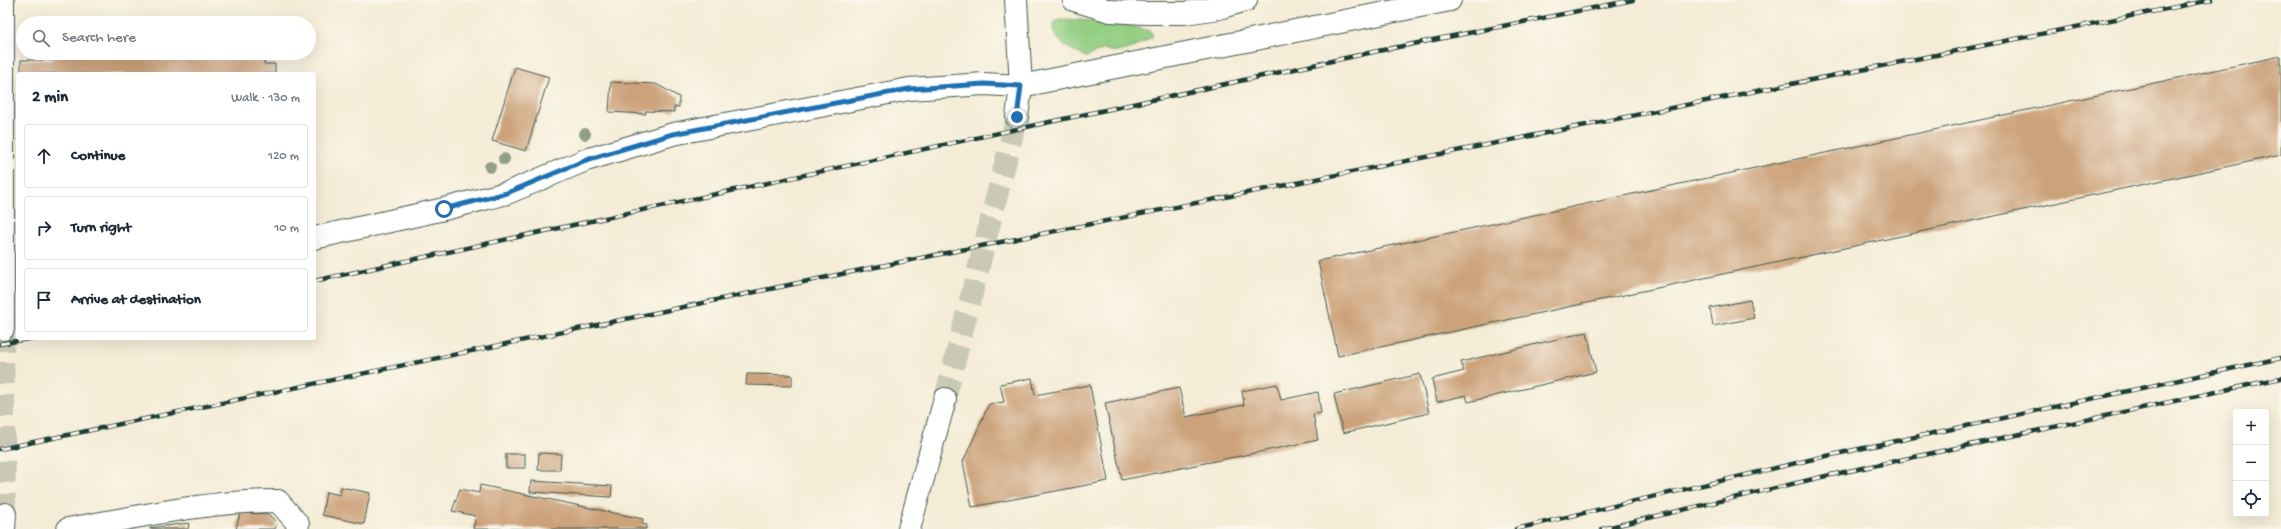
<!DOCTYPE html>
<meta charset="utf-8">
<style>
body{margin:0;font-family:"Gochi Hand",sans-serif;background:#f2f2f3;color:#1f2937}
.controls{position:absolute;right:12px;bottom:12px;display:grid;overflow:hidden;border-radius:4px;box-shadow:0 4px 16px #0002}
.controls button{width:36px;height:36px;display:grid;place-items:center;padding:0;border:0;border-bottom:1px solid #e0e1e3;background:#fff;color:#1f2937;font:20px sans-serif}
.stop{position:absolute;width:12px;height:12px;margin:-9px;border:3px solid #1f6fb2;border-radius:50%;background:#fff}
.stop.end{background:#1f6fb2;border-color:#fff;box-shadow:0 1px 4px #0008}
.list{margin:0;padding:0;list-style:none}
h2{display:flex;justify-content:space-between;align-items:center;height:52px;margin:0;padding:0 16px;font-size:17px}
h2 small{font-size:13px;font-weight:400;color:#747a83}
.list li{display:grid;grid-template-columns:26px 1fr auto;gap:12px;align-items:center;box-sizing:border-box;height:64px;margin:0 8px 8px;padding:0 8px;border:1px solid #e0e1e3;border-radius:4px}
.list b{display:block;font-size:15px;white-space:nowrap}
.list em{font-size:13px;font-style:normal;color:#747a83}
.icon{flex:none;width:22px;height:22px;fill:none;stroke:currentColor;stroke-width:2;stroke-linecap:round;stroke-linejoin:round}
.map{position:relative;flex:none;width:2281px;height:529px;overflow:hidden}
.search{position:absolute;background:#fff;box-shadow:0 4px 16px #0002;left:16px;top:16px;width:300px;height:44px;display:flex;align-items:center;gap:10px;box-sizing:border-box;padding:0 14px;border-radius:22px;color:#747a83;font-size:15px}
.panel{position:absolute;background:#fff;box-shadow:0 4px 16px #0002;left:16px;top:72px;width:300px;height:268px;border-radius:4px}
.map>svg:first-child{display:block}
</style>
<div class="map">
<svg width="2281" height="529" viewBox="0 0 2281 529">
<rect width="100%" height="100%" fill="#fbf7ec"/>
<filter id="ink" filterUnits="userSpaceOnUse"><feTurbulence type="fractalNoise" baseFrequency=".025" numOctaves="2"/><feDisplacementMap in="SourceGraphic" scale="8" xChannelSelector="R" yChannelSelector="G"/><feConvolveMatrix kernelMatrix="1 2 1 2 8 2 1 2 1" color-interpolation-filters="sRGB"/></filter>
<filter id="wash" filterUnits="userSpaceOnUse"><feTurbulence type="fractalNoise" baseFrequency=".012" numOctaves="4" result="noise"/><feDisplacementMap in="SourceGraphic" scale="16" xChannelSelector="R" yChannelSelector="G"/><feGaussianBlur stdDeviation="0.9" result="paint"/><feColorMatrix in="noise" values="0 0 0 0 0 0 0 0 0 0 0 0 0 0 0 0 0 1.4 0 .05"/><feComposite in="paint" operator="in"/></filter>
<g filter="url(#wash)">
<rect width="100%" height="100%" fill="#f4ecd6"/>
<!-- green -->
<path fill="#93ce82" stroke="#59865b" d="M 1060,19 C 1075,19 1144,25 1152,33 L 1152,37 C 1136,46 1123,56 1104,49 L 1086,57 C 1073,51 1048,39 1054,22 Z"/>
<g id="blocks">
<!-- building -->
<path fill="#cca27a" d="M 53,53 L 224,56 L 224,53 L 248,53 L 248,58 L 264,58 L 264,64 L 275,64 L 275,74 L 21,74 L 21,60 L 53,60 Z
M 2281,56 L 2281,155 L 1338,356 L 1318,261 Z
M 515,67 L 549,77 L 526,151 L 492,141 Z
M 611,82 L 656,84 L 679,97 L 679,107 L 674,107 L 674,112 L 645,111 L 646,114 L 609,112 Z
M 1750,300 L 1754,318 L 1713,326 L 1710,308 Z
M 1587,332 L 1596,372 L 1468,402 L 1466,395 L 1437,402 L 1432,379 L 1464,371 L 1461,362 Z
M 747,374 L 792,375 L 792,386 L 746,385 Z
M 1420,374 L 1429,413 L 1343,433 L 1334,394 Z
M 1032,378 L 1035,395 L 1090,385 L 1108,481 L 972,507 L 963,462 L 989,404 L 1004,402 L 1000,384 Z
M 1277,384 L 1281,400 L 1318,392 L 1321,413 L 1313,414 L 1318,440 L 1122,480 L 1105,403 L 1179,388 L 1186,417 L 1244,405 L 1242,391 Z
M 539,453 L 561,454 L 560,470 L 538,470 Z
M 506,454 L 525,454 L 525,468 L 506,468 Z
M 531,481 L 612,486 L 611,497 L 530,492 Z
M 480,485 L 643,519 L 642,524 L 647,525 L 646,529 L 473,529 L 476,516 L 452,511 L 460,489 L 479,493 Z
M 341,487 L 370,493 L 364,524 L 322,515 L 326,492 L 340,495 Z
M 240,513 L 268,514 L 277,523 L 275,529 L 236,529 Z
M 189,523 L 188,529 L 150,529 L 150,528 Z"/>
</g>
</g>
<g filter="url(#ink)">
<use href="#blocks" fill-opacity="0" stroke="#3f574c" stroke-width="1"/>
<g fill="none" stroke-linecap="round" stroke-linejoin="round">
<!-- minor-tunnel -->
<path stroke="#c9c9b6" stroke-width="22" stroke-dasharray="22 11" stroke-linecap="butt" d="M 3,329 L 5,514
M 945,399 L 1017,117"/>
<!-- minor casing -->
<g stroke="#3f574c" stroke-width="24">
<path id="minor" d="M 3,0 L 3,329
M 1016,0 L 1021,86 L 1017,117
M 1074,0 L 1110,11 L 1145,13 L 1185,13 L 1219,8 L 1246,0
M 314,238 L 444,209 L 507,193 L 586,160 L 673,134 L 909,89 L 984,84 L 1021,86 L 1450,0
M 4,529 L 5,514
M 68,529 C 138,517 207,501 278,501 L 298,524 L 297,529
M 909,529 L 945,399"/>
</g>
<!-- minor -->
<use href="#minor" stroke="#fff" stroke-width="22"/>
<!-- rail casing -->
<g stroke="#1f3d34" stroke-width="4.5">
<path id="rail" d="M 314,281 L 1378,51 L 1633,0
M 0,344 L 33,338
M 0,449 L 861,270 L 2211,0
M 1516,529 L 1822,457 L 2281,358
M 1602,529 L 1826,476 L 2281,378"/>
</g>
<!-- rail -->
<use href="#rail" stroke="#fbf7ec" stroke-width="3" stroke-dasharray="9" stroke-linecap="butt"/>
</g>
<!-- trees -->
<g fill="#8fa088">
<circle cx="585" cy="134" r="6"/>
<circle cx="504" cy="159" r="6"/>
<circle cx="490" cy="167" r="6"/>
</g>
</g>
<g fill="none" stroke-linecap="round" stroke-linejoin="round" filter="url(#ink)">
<!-- route -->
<path stroke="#1f6fb2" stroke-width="5" d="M 444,209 L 507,193 L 586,160 L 673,134 L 909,89 L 984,84 L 1021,86 L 1017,117"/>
</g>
</svg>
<div class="controls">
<button>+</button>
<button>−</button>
<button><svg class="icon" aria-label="locate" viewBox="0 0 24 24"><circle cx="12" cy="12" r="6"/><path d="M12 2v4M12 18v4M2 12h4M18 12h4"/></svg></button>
</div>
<div class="stop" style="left:444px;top:209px"></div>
<div class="stop end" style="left:1017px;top:117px"></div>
<div class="search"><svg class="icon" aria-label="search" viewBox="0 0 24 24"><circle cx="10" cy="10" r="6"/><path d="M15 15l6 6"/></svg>Search here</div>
<section class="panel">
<h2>2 min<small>Walk · 130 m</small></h2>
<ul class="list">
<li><svg class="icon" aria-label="ahead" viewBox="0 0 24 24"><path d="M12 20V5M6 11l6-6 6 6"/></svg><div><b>Continue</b></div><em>120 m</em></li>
<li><svg class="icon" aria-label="right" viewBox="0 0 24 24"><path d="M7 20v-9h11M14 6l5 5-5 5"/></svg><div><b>Turn right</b></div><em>10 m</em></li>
<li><svg class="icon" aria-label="arrive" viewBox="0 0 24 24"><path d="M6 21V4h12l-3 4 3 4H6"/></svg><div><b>Arrive at destination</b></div></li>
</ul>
</section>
</div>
